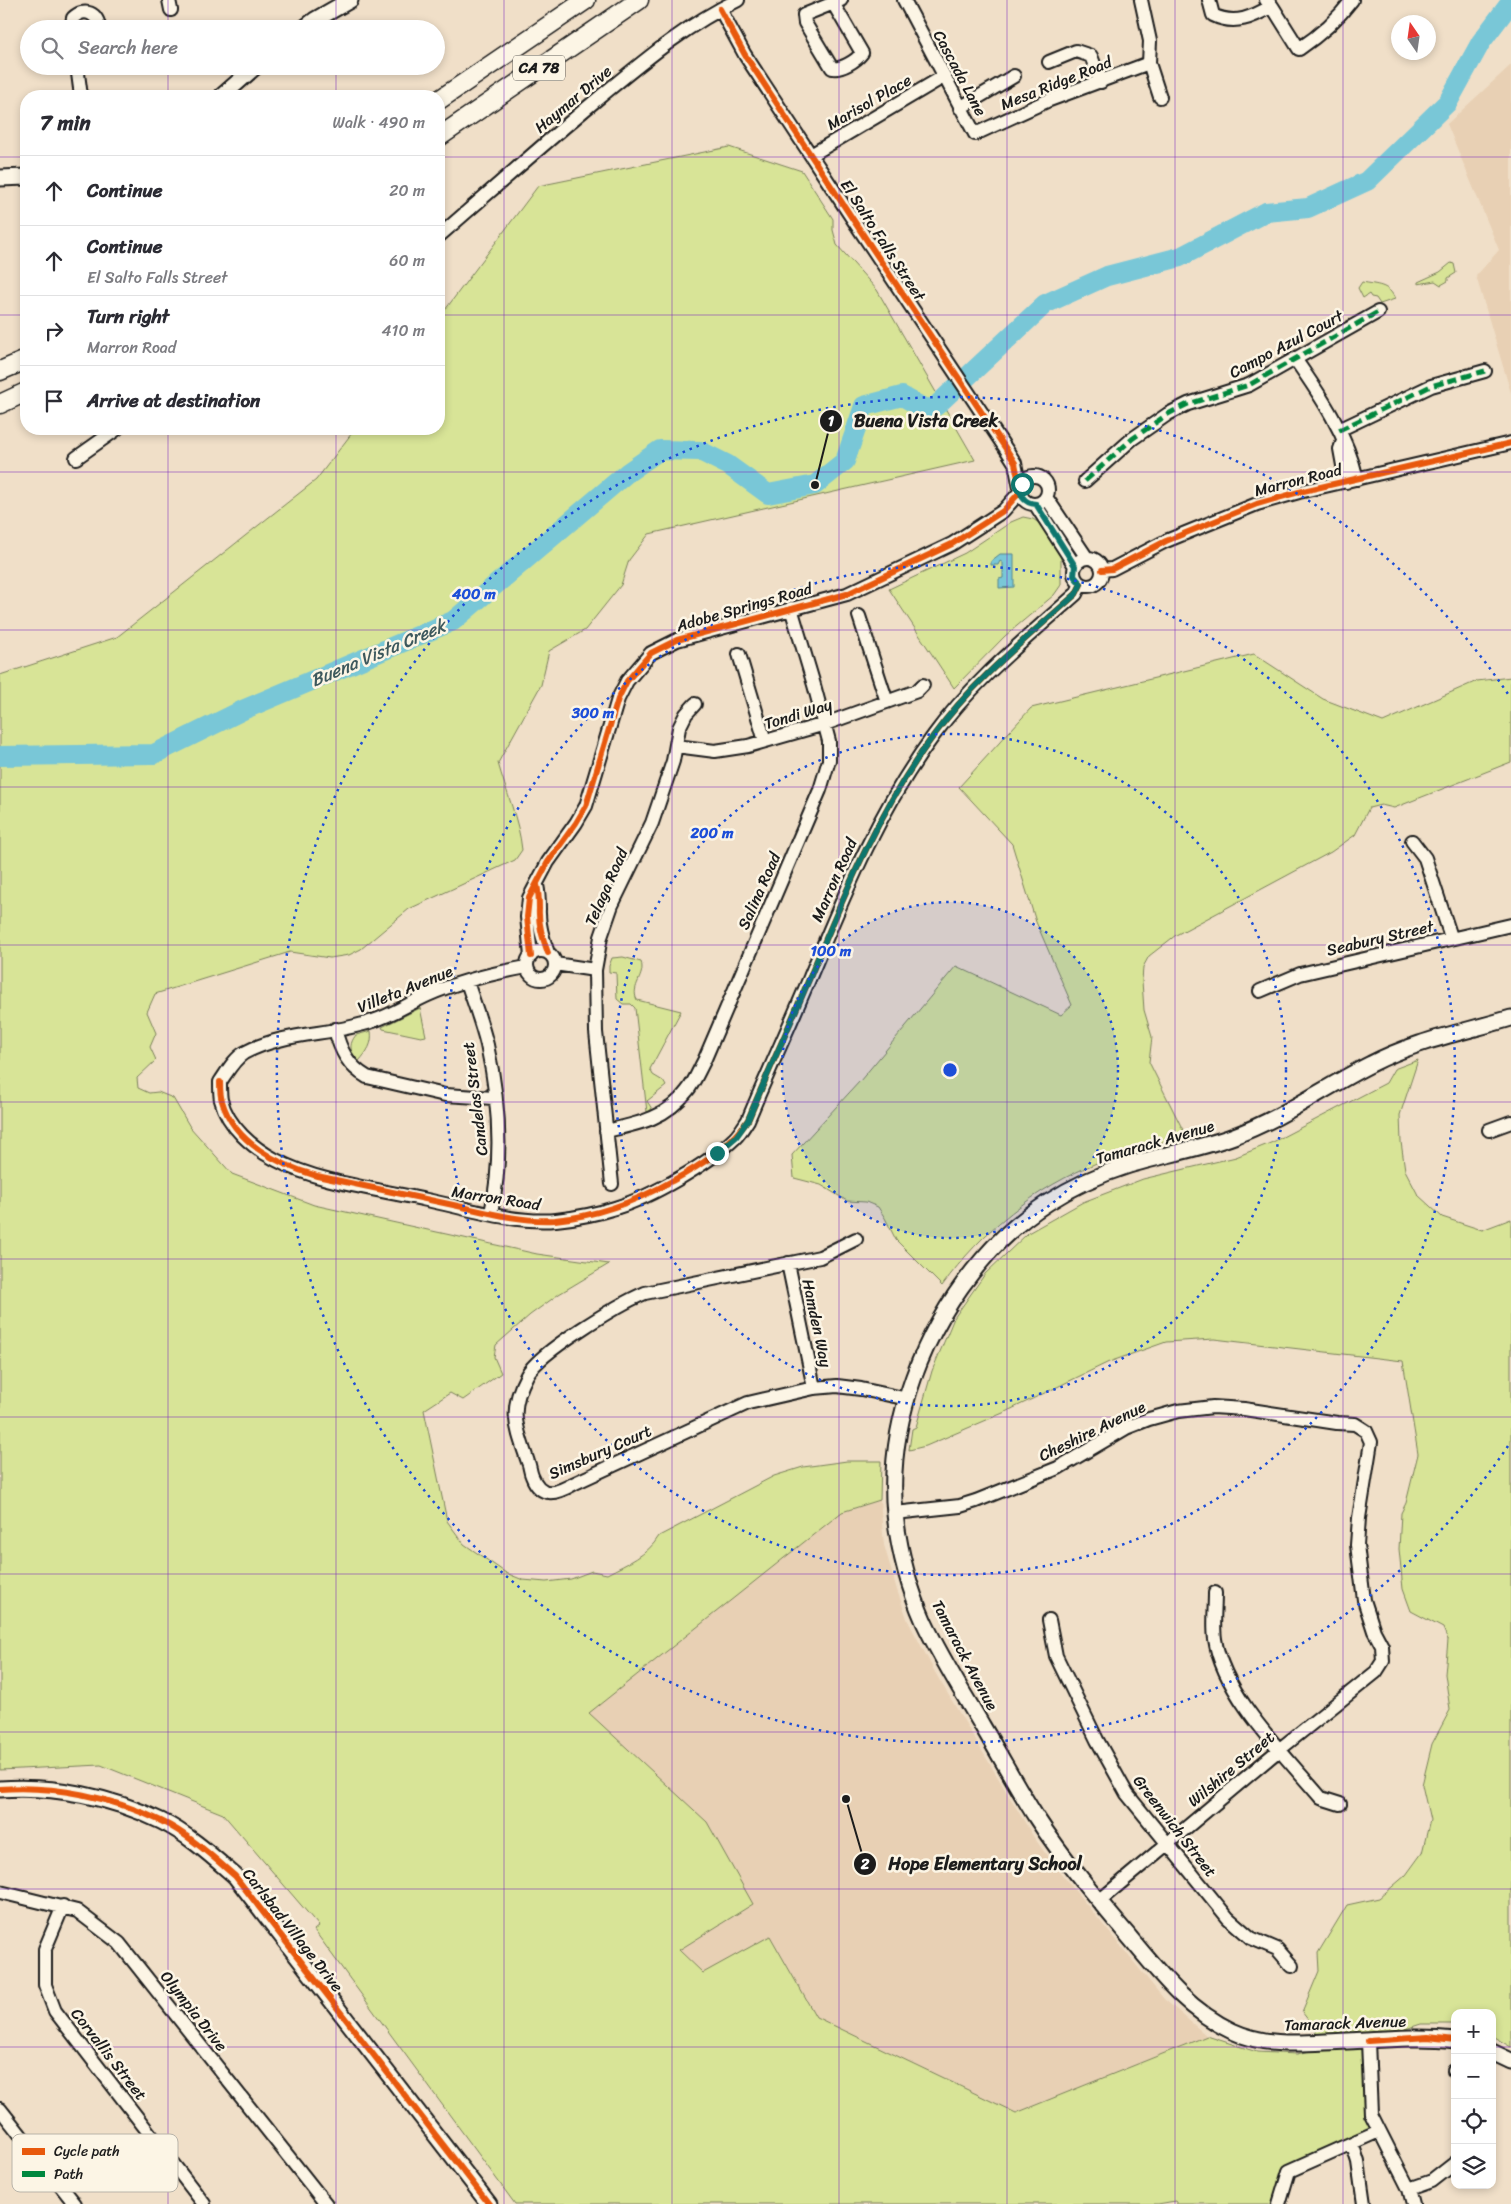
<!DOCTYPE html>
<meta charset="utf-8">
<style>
body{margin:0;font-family:Sriracha,sans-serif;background:#f2f2f3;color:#2b2b33}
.controls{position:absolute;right:15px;bottom:15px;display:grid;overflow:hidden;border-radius:10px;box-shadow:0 2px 8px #0003}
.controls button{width:45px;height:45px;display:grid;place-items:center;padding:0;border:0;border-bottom:1px solid #e1e1e2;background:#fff;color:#2b2b33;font:25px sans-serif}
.compass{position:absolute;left:1391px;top:15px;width:45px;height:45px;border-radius:50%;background:#fff;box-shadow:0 2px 8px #0003;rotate:347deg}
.stop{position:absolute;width:15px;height:15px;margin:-11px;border:4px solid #0f766e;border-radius:50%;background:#fff}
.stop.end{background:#0f766e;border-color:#fff;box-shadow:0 1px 5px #0008}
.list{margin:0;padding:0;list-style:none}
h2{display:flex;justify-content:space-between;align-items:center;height:65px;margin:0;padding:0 20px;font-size:21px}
h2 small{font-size:16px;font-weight:400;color:#7c7c81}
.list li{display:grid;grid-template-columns:32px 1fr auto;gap:15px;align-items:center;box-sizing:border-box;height:70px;padding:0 20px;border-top:1px solid #e1e1e2}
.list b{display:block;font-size:19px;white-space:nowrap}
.list p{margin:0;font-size:16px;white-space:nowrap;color:#7c7c81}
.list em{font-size:16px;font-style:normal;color:#7c7c81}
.icon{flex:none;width:28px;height:28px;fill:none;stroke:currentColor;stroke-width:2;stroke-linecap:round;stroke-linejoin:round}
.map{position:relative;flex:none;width:1511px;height:2204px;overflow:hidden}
.search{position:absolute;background:#fff;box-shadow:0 2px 8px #0003;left:20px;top:20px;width:425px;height:55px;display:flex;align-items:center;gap:12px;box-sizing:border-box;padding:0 18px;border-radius:28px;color:#7c7c81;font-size:19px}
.panel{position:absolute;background:#fff;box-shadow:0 2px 8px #0003;left:20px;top:90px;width:425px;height:345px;border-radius:20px}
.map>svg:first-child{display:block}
</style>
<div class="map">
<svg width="1511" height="2204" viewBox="0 0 1511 2204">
<rect width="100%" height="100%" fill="#f0dfc8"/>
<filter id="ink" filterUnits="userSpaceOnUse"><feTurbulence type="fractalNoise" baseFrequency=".02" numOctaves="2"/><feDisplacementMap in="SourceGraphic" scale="10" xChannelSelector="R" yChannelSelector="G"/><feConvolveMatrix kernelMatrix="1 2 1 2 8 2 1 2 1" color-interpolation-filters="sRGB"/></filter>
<g filter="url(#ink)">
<!-- built -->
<path fill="#e8d0b4" d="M 1511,65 L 1511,393 L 1476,276 L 1499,250 L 1447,124 Z
M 880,1500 L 884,1545 L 897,1590 L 908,1621 L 936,1674 L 1033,1836 L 1050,1860 L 1164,1999 L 1207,2036 L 1016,2113 L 816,2017 L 770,1936 L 704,1974 L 679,1950 L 753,1904 L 588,1713 L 842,1512 Z"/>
<!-- green -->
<path fill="#d8e497" stroke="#7a805a" d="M 729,147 L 802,171 L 833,219 L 833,230 L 837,245 L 877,290 L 975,460 L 649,534 L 629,560 L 621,585 L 585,630 L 549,651 L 541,685 L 498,763 C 506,792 519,820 522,850 L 515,860 L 409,909 L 361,949 L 349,955 L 330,958 L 290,952 L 155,994 L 147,1012 L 156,1033 L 150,1047 L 156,1060 L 137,1078 L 138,1088 L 149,1093 L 158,1092 L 173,1098 L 190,1127 L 232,1174 L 314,1205 L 537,1254 L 609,1264 L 559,1294 L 530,1315 L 496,1345 L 494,1357 L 501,1373 L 463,1400 L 450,1393 L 424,1410 L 447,1521 L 464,1544 L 506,1573 L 523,1580 L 546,1582 L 571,1579 L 592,1571 L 607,1574 C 628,1563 647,1556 659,1536 L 774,1476 L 803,1467 L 847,1461 L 881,1461 L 880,1500 L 842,1512 L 589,1713 L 707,1822 L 753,1904 L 679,1950 L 703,1973 L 770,1936 L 816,2017 L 1016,2113 L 1207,2036 L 1257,2052 L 1297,2054 L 1314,2050 L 1316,2030 L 1302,2012 L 1319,1971 L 1318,1953 L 1347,1905 L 1379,1898 L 1406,1875 L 1422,1853 L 1430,1820 L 1422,1785 L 1432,1744 L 1450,1710 L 1445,1674 L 1448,1640 L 1443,1628 L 1411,1611 L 1403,1589 L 1399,1549 L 1401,1513 L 1406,1503 L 1418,1454 L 1403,1361 L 1214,1339 L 1166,1342 L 1109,1362 L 1003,1413 L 926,1446 L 909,1450 L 912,1429 L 916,1427 L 932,1371 L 954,1318 L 985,1274 L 1028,1233 L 1083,1202 L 1143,1179 L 1236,1157 L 1273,1142 L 1386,1083 L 1394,1069 L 1418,1060 L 1400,1115 L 1401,1142 L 1405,1170 L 1418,1195 L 1442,1217 L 1482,1230 L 1511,1219 L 1511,2047 L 1492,2036 L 1492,2013 L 1455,2013 L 1455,2024 L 1421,2024 L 1368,2041 L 1379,2131 L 1290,2171 L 1279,2204 L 1177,2204 L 1175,2201 L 1158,2204 L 515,2204 L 314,1930 L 319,1926 L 223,1814 L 101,1765 L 0,1770 L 0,675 L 117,637 L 316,480 L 355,429 L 439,429 L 439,318 L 538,186 Z
M 1451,263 L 1454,264 L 1456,273 L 1448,278 L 1448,281 L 1441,285 L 1435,281 L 1418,284 L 1418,282 L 1440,272 Z
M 1362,282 C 1377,285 1389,284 1395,299 L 1380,304 L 1376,298 L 1371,297 L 1369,294 L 1363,298 L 1358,288 Z
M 1023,517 L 1033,519 L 1039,523 L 1061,557 L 1061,585 L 1054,595 L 1005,636 L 954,688 L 889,589 L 965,553 L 1011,522 Z
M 1254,654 L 1323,699 L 1383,722 L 1477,681 L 1511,677 L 1511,762 L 1394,808 L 1381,805 L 1369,808 L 1355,835 L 1331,852 L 1176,935 L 1149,956 L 1143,967 L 1142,981 L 1144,1010 L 1152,1037 L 1149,1062 L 1186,1136 C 1157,1144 1127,1150 1099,1162 C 1035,1188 982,1230 942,1286 L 896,1240 L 885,1218 L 878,1207 L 866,1202 L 847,1201 L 821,1185 L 794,1178 L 792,1155 L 860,1081 L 956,966 L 1061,1015 L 1072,1005 L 1036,922 L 1012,844 L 959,787 L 1031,708 Z
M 623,957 L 641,962 C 646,976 630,986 637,1000 L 681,1011 L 650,1069 L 653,1075 L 663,1081 L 666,1086 L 647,1101 L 652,1109 L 647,1112 L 635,1008 L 631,1004 L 623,1004 L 617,999 L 616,973 L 609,972 L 609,966 L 612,958 Z
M 420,1008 L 426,1036 L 421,1037 L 383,1029 L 382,1027 Z
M 371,1031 C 373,1044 367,1052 359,1061 C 350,1052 348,1045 356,1035 Z"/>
<!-- water -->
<path fill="#79c7d7" stroke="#54838c" d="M 1000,554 L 1014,554 L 1014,587 L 999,588 L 999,579 L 1003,578 L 1003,563 L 1000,561 L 998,565 L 991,565 L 991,561 Z"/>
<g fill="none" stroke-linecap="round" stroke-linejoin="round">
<!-- river -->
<path stroke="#79c7d7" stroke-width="20" d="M 0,756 L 154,754 L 245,709 L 453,621 L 627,473 L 660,450 L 700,451 L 728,465 L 768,494 L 815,485 L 845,461 L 864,406 L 902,396 L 927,410 L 936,406 L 1045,304 L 1107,276 L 1180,257 L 1266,212 L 1308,208 L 1367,181 L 1448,102 L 1481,42 L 1511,2"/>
<!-- minor casing -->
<g stroke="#1c1c1c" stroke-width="16">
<path id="minor" d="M 169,0 L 171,10
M 904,0 L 975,134 L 1047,101 L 1149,63
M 1141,0 L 1150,41 L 1149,63 L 1160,97
M 1209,0 L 1213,15 C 1235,26 1253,17 1272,6
M 1266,0 L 1272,6 L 1299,49 C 1320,35 1337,20 1352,0
M 833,3 L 862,53 C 856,61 841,70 832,68 L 805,23 L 804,15 L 841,0
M 720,9 L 745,55 L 856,224 L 1008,452 L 1015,463 L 1020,488
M 71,29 L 73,18 C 84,7 99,13 99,29
M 1049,62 L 1076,51 L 1091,56 L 1101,82
M 77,66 L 81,96
M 960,108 L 1014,76
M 811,155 L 943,77
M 439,236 C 493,189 546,142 601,96 C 645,60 686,25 738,0
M 1295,359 C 1321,396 1347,435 1357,479
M 1339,430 L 1431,386 L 1485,371
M 1343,441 L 1340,449 L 1346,482
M 76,458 L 117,429
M1020 490a14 14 0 1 1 28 0a14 14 0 1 1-28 0Z
M 1085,481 L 1132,439 L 1168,414 L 1188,404 L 1249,385 L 1378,312
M 1046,497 L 1087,558
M 1035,504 L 1075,566
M1074 572a14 14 0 1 1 28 0a14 14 0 1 1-28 0Z
M 1102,570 L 1112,569 L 1166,541 L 1257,504 L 1299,492 L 1511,443
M 859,616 L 887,702
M 739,654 L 765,741
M 676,746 L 715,751 L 748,746 L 825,724 L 917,691 L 923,685
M 1412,841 L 1425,858 L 1451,937
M 537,885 C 539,894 539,900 539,909 C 538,924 543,939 548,953
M527 965a14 14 0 1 1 28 0a14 14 0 1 1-28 0Z
M 531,956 L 527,917 L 529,898 L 548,862 L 576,823 L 586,806 L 618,699 L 627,681 L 651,653 L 677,640 L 847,594 L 952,544 L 1003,511 L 1020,492
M 555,964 L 595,970
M 527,967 C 494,973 459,981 428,995 C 410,1003 392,1015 373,1021 C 331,1036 285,1031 244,1053 C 234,1059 227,1072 220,1082 C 220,1088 220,1095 221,1100 C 228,1127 253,1148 276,1160 C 316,1182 377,1189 422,1199 C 463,1207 513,1224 556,1220 C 575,1218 596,1214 615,1208 C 651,1197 707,1165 735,1138 C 740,1133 744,1126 748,1120 C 768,1072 790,1025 810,977 C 845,893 879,809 934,735 C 974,680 1026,639 1076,594 L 1081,584
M 467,982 C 474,1003 482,1024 487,1045 C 499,1099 503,1159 491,1213
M 1260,991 L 1300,974 L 1511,925
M 335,1029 C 340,1050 348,1066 367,1077 L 445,1095 L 494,1098
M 1489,1130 L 1511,1122
M 606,1131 C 637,1124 666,1119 687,1091 C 694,1083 699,1070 704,1061 L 820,790 L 829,760 L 829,741 L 814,685 L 791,608
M 612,1184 L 596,1032 L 595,970 L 601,937 L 612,905 L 652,823 L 673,761 L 679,728 L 686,714 L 695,704
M 856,1239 L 820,1257 L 645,1293 C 619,1304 539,1352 527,1375 C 508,1410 516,1427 528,1462 C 530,1466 530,1472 532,1476 C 541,1500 558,1493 575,1483 L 748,1403 L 814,1388 L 837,1386 L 861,1389 L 908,1399
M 788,1263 L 814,1388
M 895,1513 L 960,1506 L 976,1501 L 1058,1468 L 1126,1428 L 1149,1419 L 1178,1411 L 1213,1407 L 1244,1409 L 1337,1423 L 1355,1424 L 1366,1431 L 1371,1442 L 1359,1518 L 1357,1545 L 1364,1600 L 1374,1631 L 1382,1646 L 1383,1661 L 1376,1672 L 1280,1749 L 1099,1901
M 1215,1593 C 1215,1608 1213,1625 1215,1639 C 1223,1695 1285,1755 1321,1798 L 1340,1804
M 1049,1620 L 1056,1656 L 1097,1740 L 1127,1794 L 1228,1918 L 1251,1938 L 1277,1949 L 1292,1966
M 0,1892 L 77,1911 L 119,1943 L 326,2204
M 63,1906 L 45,1949 L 45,1985 L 55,2011 L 204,2204
M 1368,2041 L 1371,2114 L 1409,2189 L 1413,2204
M 1454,2071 L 1455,2072
M 0,2109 L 75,2204
M 1352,2143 L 1358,2162 L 1364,2204
M 1409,2189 L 1432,2181 L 1455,2163
M 1279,2204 L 1289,2171 L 1379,2131"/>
</g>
<!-- major casing -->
<g stroke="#1c1c1c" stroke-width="19">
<path id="major" d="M 303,29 L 315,20 L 350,0
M 222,96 L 256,66
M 0,178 L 26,177
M 0,1789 C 54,1785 112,1797 161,1821 C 188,1834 212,1856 235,1876 L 489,2204
M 1455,2040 C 1412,2035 1368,2041 1325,2042 C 1293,2044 1262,2045 1232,2031 C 1189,2011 1161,1975 1131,1939 C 1098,1900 1064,1860 1036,1817 C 1017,1787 1001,1757 983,1727 C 963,1693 941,1658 924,1622 C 909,1588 899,1550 895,1514 C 886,1423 924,1327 983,1259 C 1020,1215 1072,1183 1126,1166 C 1162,1155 1199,1149 1234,1136 C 1283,1118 1325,1087 1371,1064 C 1414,1041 1465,1032 1511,1018
M 1492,2052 L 1511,2061"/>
</g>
<!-- highway casing -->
<g stroke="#1c1c1c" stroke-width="21">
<path id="highway" d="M 439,100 L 586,0
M 439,137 L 639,0
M 0,371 L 26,360
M 0,404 L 26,392"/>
</g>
<!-- minor -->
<use href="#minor" stroke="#fcf5e5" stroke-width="12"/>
<!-- major -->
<use href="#major" stroke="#fcf5e5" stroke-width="15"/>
<!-- highway -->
<use href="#highway" stroke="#fcf5e5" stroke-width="18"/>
<!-- quiet -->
<path stroke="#00873e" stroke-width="5" stroke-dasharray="10 5" stroke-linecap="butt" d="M 1339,430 L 1431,386 L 1485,371
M 1085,481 L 1132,439 L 1168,414 L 1188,404 L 1249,385 L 1378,312"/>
<!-- cycleway casing -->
<g stroke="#fcf5e5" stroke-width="9">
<path id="cycleway" d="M 720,9 L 745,55 L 856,224 L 1008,452 L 1015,463 L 1020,488
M 1102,570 L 1112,569 L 1166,541 L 1257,504 L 1299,492 L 1511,443
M 537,885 C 539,894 539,900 539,909 C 538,924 543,939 548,953
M 531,956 L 527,917 L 529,898 L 548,862 L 576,823 L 586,806 L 618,699 L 627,681 L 651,653 L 677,640 L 847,594 L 952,544 L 1003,511 L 1020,492
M 220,1082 C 220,1088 220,1095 222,1101 C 234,1143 279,1165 317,1176 C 364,1186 411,1196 458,1206 C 489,1213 522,1222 555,1220 C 598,1216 635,1202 672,1181 C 702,1165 729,1147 748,1120 C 768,1072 790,1025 810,977 C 845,893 879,809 934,735 C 974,680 1026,639 1076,594 L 1081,584
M 0,1789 C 54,1785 112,1797 161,1821 C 188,1834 212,1856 235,1876 L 489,2204
M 1368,2041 L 1428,2037 L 1455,2040"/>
</g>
<!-- cycleway -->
<use href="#cycleway" stroke="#e8590c" stroke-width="6"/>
</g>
</g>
<g fill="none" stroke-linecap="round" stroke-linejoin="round" filter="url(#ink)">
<!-- route -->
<path stroke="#0f766e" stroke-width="6" d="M 717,1153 L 736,1137 L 748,1120 C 768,1072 790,1025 810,977 C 845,893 879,809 934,735 C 974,680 1026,639 1076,594 L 1081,584 L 1074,576 L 1075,566 L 1036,504 C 1024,503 1018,495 1022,484"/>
</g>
<!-- grid -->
<path fill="none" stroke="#7b2cbf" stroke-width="1" stroke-opacity="0.55" d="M 168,0 L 168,29M 336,0 L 336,29M 504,0 L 504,2204M 672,0 L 672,2204M 839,0 L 839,2204M 1007,0 L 1007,2204M 1175,0 L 1175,2204M 1343,0 L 1343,2204M 168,66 L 168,96M 336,66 L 336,96M 0,157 L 26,157M 439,157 L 1511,157M 0,315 L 26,315M 439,315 L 1511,315M 168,429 L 168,2204M 336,429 L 336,2204M 0,472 L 1511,472M 0,630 L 1511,630M 0,787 L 1511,787M 0,945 L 1511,945M 0,1102 L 1511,1102M 0,1259 L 1511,1259M 0,1417 L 1511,1417M 0,1574 L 1511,1574M 0,1732 L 1511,1732M 0,1889 L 1511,1889M 0,2047 L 1455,2047M 1492,2047 L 1511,2047"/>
<!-- distance rings -->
<circle cx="950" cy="1070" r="168" fill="#1d4ed8" fill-opacity=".12"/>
<g fill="none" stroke="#1d4ed8" stroke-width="2.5" stroke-dasharray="2.5 5">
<circle cx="950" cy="1070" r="168"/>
<circle cx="950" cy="1070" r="336"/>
<circle cx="950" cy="1070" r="505"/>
<path d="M1508 1446A673 673 0 1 1 1508 694"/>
</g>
<g text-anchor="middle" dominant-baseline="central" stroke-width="5" stroke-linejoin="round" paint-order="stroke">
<!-- shield labels -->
<rect fill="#fcf5e5" stroke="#5f5d58" stroke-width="1" x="513" y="55.5" width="52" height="25" rx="4"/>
<g font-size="15" font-weight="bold" fill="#1c1c1c">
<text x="539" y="68">CA 78</text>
</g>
<!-- street labels -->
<g font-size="16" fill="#1c1c1c" stroke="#fcf5e5">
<text transform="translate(960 73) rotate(62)">Cascada Lane</text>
<text transform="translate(1056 83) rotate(-22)">Mesa Ridge Road</text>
<text transform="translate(573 99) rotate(-40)">Haymar Drive</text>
<text transform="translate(869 102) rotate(-30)">Marisol Place</text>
<text transform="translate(883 240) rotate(57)">El Salto Falls Street</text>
<text transform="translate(1286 344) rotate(-28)">Campo Azul Court</text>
<text transform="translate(1298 480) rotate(-14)">Marron Road</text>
<text transform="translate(744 607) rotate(-16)">Adobe Springs Road</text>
<text transform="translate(798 714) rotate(-17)">Tondi Way</text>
<text transform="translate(834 880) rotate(-66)">Marron Road</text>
<text transform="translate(606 887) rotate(-66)">Telaga Road</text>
<text transform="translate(759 891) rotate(-66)">Salina Road</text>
<text transform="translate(1380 938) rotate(-13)">Seabury Street</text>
<text transform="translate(405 989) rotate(-22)">Villeta Avenue</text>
<text transform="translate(475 1099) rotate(-97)">Candelas Street</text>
<text transform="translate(1155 1142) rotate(-16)">Tamarack Avenue</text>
<text transform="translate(496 1198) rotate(9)">Marron Road</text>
<text transform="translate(817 1323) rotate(78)">Hamden Way</text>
<text transform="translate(1092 1431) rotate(-26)">Cheshire Avenue</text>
<text transform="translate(600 1452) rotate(-24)">Simsbury Court</text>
<text transform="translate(965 1655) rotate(62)">Tamarack Avenue</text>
<text transform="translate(1231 1769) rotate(-40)">Wilshire Street</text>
<text transform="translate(1175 1826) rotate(52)">Greenwich Street</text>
<text transform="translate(293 1930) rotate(52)">Carlsbad Village Drive</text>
<text transform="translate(194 2011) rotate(52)">Olympia Drive</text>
<text transform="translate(1345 2023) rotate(-2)">Tamarack Avenue</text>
<text transform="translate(109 2054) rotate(52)">Corvallis Street</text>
</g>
<!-- water labels -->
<g font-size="18" font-style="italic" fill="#3d585d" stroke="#fcf5e5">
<text transform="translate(378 653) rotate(-23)">Buena Vista Creek</text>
</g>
</g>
<!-- legend -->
<rect x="12" y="2134" width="166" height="58" rx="8" fill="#fcf5e5" stroke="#b9b4a9" stroke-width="1"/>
<rect x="22" y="2148" width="23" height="7" fill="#e8590c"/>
<rect x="22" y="2171" width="23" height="6" fill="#00873e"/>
<g font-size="14" fill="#1c1c1c">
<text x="54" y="2156">Cycle path</text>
<text x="54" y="2179">Path</text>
</g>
<circle cx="950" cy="1070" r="8" fill="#1d4ed8" stroke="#fcf5e5" stroke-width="2.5"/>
<g font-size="15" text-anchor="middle" font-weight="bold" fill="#1d4ed8" stroke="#fcf5e5" stroke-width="5" stroke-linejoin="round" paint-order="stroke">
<text x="474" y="599">400 m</text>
<text x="593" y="718">300 m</text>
<text x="712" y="838">200 m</text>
<text x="831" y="956">100 m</text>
</g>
<!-- callouts -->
<path fill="none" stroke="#1c1c1c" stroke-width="2" d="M815 485L831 421M846 1799L865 1864"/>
<g fill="#1c1c1c" stroke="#fcf5e5" stroke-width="2">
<circle cx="815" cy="485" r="5"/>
<circle cx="846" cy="1799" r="5"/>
<circle cx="831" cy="421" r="12"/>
<circle cx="865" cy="1864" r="12"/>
</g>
<g font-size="15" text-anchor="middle" font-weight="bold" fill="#fff">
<text x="831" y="426">1</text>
<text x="865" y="1869">2</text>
</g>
<g font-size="18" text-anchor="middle" font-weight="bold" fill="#1c1c1c" stroke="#fcf5e5" stroke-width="5" stroke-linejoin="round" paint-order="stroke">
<text x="926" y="427">Buena Vista Creek</text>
<text x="985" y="1870">Hope Elementary School</text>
</g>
</svg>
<div class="controls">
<button>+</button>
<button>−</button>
<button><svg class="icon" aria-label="locate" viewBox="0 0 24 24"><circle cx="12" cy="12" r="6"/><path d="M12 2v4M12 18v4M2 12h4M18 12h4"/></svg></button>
<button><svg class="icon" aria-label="layers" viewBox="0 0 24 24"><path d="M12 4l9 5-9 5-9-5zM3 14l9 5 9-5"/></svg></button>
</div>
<svg class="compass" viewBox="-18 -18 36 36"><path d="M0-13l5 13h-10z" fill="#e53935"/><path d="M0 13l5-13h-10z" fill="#7c7c81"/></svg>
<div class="stop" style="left:1022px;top:484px"></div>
<div class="stop end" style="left:717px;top:1153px"></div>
<div class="search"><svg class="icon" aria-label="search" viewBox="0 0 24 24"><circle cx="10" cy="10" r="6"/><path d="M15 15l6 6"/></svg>Search here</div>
<section class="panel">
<h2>7 min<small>Walk · 490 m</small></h2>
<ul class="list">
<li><svg class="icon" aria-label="ahead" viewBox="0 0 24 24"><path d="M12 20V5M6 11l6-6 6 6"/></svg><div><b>Continue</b></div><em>20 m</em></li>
<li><svg class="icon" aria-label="ahead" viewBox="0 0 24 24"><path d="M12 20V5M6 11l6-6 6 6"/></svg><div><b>Continue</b><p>El Salto Falls Street</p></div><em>60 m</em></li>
<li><svg class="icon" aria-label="right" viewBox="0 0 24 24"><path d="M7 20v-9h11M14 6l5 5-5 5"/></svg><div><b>Turn right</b><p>Marron Road</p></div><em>410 m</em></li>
<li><svg class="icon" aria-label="arrive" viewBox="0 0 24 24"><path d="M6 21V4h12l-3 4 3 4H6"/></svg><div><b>Arrive at destination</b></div></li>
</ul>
</section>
</div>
